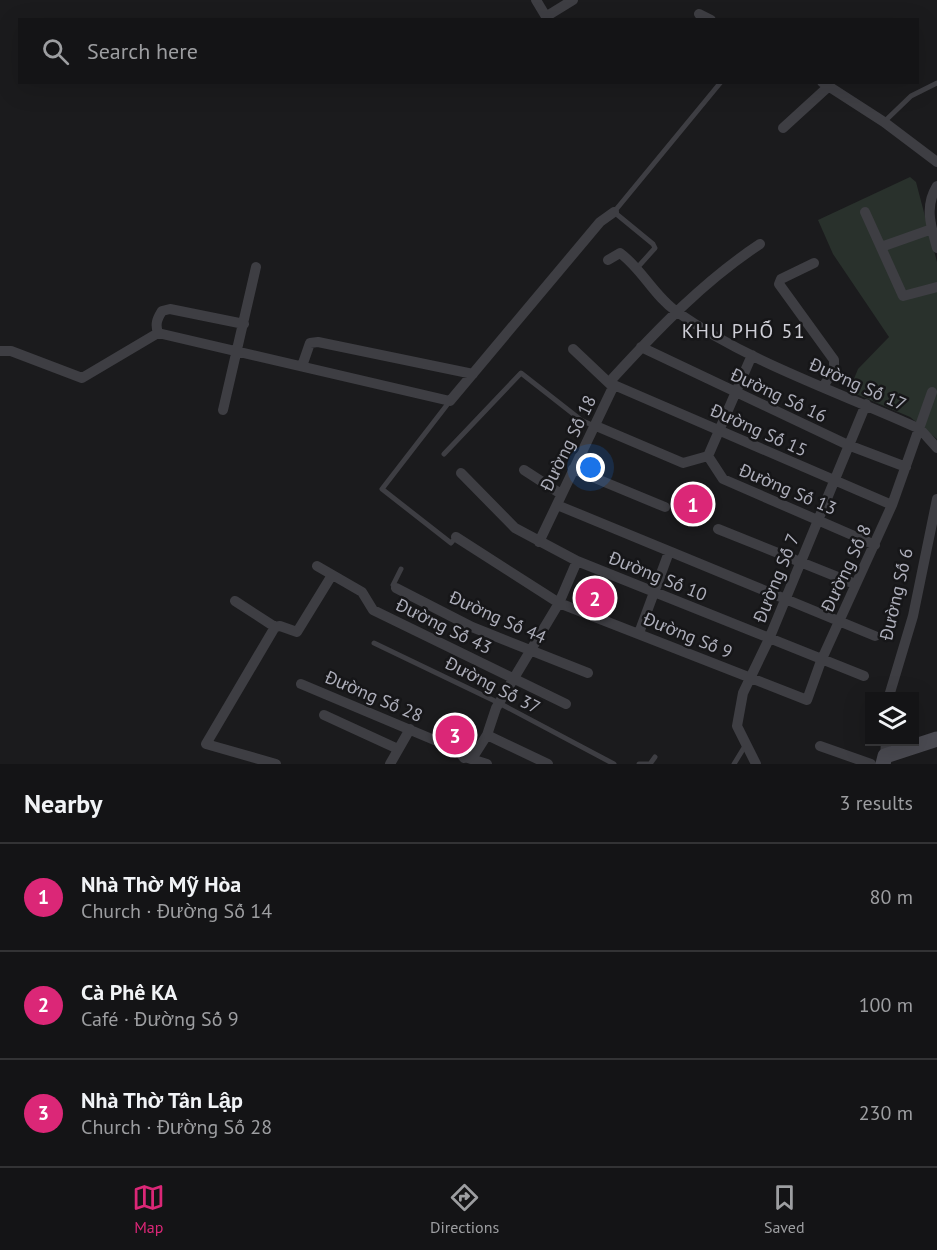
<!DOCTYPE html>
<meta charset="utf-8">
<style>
body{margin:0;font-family:"PT Sans",sans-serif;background:#212123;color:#f1f3f6}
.controls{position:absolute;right:18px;bottom:18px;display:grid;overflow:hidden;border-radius:0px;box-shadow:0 6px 24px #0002}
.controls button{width:54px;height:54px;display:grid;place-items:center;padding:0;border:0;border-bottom:2px solid #333335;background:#141416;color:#f1f3f6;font:30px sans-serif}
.you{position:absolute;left:591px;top:468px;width:21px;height:21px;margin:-15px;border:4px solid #fff;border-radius:50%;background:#1a73e8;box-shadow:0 0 0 9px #1a73e833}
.badge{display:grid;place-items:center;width:39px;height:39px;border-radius:50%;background:#db2777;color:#fff;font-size:20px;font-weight:700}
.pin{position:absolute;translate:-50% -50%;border:3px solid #fff;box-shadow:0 2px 6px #0006}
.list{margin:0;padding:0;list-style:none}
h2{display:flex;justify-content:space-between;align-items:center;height:78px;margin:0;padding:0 24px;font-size:26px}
h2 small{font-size:20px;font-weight:400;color:#9d9ea1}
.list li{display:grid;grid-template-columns:39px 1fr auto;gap:18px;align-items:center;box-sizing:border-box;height:108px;padding:0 24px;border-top:2px solid #333335}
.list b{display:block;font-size:22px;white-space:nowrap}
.list p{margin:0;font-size:20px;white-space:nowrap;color:#9d9ea1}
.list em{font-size:20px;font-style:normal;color:#9d9ea1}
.icon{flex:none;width:33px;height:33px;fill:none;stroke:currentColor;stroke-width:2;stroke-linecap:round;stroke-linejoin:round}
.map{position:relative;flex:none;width:937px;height:764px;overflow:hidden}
.search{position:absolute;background:#141416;box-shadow:0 6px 24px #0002;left:18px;right:18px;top:18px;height:66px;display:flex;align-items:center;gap:15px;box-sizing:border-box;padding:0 21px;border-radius:0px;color:#9d9ea1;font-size:22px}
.sheet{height:402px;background:#141416}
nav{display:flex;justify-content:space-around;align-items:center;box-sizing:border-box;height:84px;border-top:2px solid #333335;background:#141416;font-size:16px;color:#9d9ea1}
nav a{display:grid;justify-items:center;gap:3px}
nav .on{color:#db2777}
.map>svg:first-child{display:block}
</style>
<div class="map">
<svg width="937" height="764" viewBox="0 0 937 764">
<rect width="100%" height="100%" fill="#1b1b1d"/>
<!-- green -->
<path fill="#29312c" d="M 910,177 L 916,182 L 937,262 L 937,439 L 910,417 L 849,391 L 858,369 L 889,337 L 833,254 L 818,220 Z"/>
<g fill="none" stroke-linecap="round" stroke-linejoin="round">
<!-- lane -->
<path stroke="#3e3e43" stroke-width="5" d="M 884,122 L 911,96 L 937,83
M 637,268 L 655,248 L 653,244 L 614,212 L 721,82
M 450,401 L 382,489 L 451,543 L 456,537
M 444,454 L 521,373 L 581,420 L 594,426
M 396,588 L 393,585 L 401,569
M 374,643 L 499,703 L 614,764
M 639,764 L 650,764 L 655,757
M 734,764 L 745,746"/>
<!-- street -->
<path stroke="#3e3e43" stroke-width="10" d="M 536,0 L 548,20
M 699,14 L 711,20
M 547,16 L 573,0
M 822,82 L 884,122 L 937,162
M 783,128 L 829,86
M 937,186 C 924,207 931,226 937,248
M 865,212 L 903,296 L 937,287
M 881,247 L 932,229
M 608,260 L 620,253 C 642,269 654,296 677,312 C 750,363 839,392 920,429 L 937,448
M 814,263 L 781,279 L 779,284 L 834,360 L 834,369 L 823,387
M 244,324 L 170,309 L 162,311 C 157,319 155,324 158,333 L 450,401 L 600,222 L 614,212
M 641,347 L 848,445 L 906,467
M 573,349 L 610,384
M 0,351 L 11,351 L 82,378 L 158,333
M 302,366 L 310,343 L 318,342 L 473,374
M 614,385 L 892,505
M 223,410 L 256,267
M 596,426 L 683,463 L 708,456 L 723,479 L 875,545
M 708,456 L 752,355
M 573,469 L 665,507
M 524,470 L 561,494
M 461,473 L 515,528 L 577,561 L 864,676
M 557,505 L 875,636
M 718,529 L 855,584
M 456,537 L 559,603 L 807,700 L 821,661 L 892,505 L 932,392
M 539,542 L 614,385 L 610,384 L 613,378 C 658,329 704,281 760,244
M 317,566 L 362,592 L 373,610 L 566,704
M 396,588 L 472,627 L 588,673
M 235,601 L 275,627 L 280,626 L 297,632 L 332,575
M 275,627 L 206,744 L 276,764
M 639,633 L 669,552
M 301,684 L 458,750 L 464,758
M 889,696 L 913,616 L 937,499
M 324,715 L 398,749
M 487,735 L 496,708 L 559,603 L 577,561
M 820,746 L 871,764
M 885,756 L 886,742
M 473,757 L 487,735 L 548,764
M 468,758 L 487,764
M 390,764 L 410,729
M 756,764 L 737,726 L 743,693 L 769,639 L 866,404"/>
<!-- secondary -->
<path stroke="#4a4a51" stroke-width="15" d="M 883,764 L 885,756 L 937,739"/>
</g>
<g text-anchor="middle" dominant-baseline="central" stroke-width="5" stroke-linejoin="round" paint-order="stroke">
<!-- street labels -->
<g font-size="18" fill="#aeafbb" stroke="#161618">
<text transform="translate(858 384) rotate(24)">Đường Số 17</text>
<text transform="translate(779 395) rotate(25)">Đường Số 16</text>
<text transform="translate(759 430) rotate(24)">Đường Số 15</text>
<text transform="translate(568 443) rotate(-64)">Đường Số 18</text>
<text transform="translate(788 489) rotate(23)">Đường Số 13</text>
<text transform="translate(846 568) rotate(-65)">Đường Số 8</text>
<text transform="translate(658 576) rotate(22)">Đường Số 10</text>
<text transform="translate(776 578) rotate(-68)">Đường Số 7</text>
<text transform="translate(896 594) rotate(-77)">Đường Số 6</text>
<text transform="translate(498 617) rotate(24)">Đường Số 44</text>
<text transform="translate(444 626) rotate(26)">Đường Số 43</text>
<text transform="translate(688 635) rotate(22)">Đường Số 9</text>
<text transform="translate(493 685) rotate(27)">Đường Số 37</text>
<text transform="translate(374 696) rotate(23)">Đường Số 28</text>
</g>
<!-- neighbourhood labels -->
<g font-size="20" letter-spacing="1.5" fill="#cfcfd7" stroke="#161618">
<text x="744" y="331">KHU PHỐ 51</text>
</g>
</g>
</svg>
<div class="controls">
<button><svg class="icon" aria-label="layers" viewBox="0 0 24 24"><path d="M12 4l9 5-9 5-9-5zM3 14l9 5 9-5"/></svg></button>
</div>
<div class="you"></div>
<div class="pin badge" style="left:693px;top:504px">1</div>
<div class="pin badge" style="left:595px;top:598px">2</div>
<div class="pin badge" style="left:455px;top:735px">3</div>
<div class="search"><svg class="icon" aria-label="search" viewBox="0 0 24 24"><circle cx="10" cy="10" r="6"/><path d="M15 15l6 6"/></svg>Search here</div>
</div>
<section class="sheet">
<h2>Nearby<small>3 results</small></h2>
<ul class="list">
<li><span class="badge">1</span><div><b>Nhà Thờ Mỹ Hòa</b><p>Church · Đường Số 14</p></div><em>80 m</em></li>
<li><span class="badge">2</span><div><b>Cà Phê KA</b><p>Café · Đường Số 9</p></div><em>100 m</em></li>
<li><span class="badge">3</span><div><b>Nhà Thờ Tân Lập</b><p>Church · Đường Số 28</p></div><em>230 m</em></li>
</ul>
</section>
<nav>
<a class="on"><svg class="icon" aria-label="map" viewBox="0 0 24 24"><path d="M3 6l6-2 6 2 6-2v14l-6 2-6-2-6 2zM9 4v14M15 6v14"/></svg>Map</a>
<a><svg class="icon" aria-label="directions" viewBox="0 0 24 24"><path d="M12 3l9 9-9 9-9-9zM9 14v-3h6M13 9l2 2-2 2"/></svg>Directions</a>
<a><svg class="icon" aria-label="saved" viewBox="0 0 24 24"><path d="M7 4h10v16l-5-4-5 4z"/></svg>Saved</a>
</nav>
